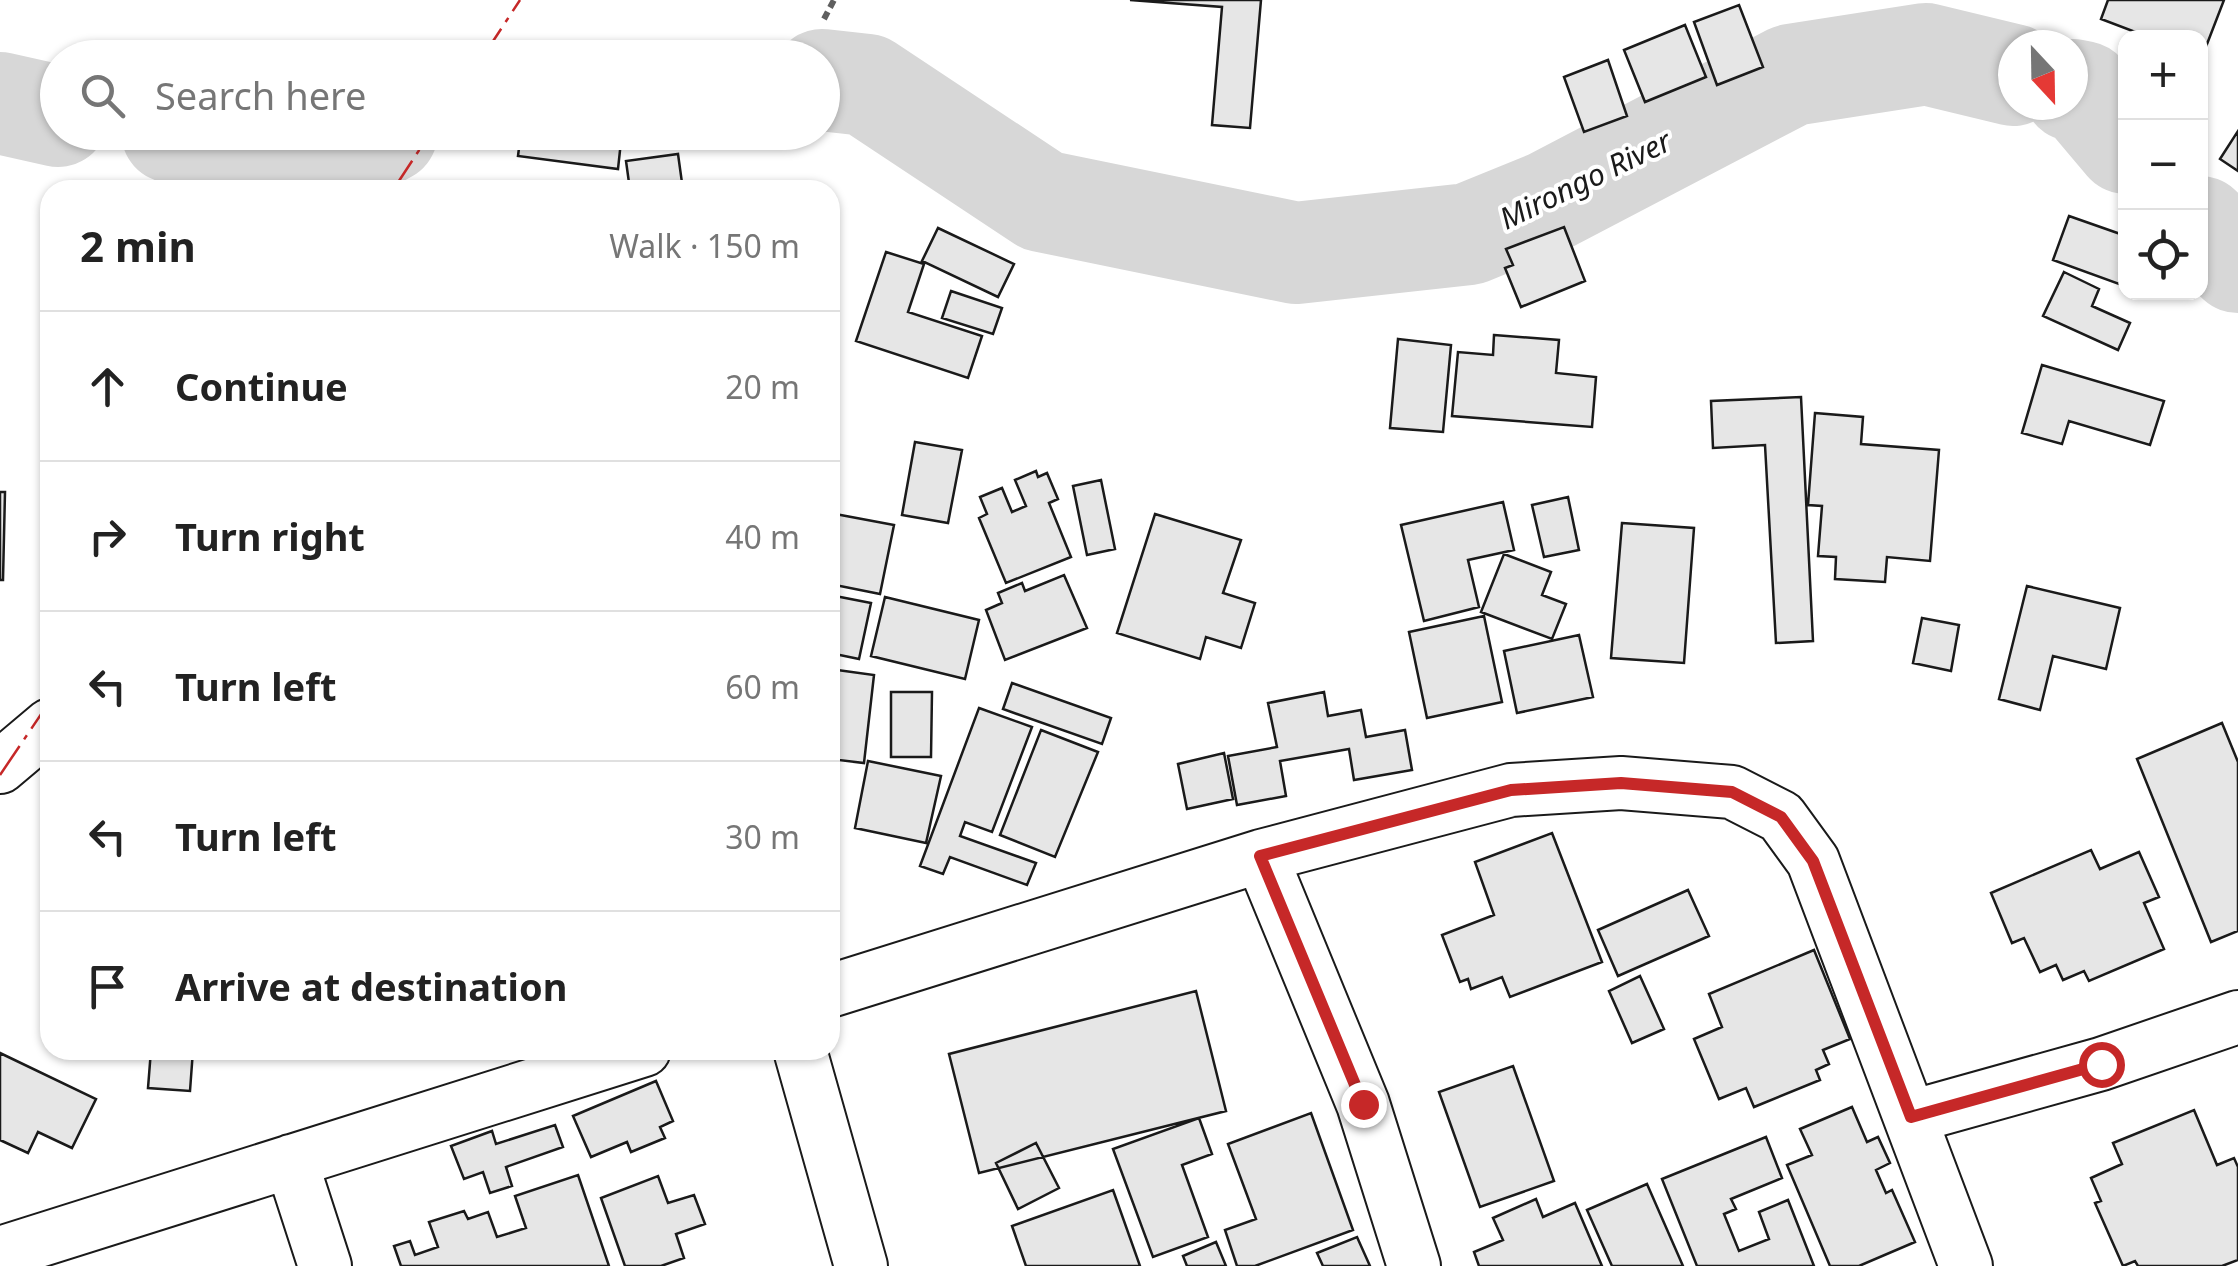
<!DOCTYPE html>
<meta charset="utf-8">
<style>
body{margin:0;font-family:"Noto Sans",sans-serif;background:#f2f2f2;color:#222}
.controls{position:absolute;right:30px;top:30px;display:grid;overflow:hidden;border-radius:20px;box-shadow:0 2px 8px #0004}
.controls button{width:90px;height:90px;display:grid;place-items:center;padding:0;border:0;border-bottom:2px solid #e0e0e0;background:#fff;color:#222;font:50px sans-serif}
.compass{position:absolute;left:1998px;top:30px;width:90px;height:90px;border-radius:50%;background:#fff;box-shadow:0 2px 8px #0004;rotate:158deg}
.stop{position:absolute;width:30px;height:30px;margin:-22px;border:8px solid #c62828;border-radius:50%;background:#fff}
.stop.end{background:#c62828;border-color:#fff;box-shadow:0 2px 10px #0008}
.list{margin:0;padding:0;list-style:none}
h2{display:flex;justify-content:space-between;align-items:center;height:130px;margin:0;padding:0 40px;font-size:42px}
h2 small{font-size:32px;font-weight:400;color:#767676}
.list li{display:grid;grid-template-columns:65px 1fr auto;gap:30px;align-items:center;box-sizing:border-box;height:150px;padding:0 40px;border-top:2px solid #e0e0e0}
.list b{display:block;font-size:38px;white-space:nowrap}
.list em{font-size:32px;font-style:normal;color:#767676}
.icon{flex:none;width:55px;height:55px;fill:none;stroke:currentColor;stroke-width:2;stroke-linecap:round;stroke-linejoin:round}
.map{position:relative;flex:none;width:2238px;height:1266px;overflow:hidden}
.search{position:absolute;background:#fff;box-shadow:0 2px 8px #0004;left:40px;top:40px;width:800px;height:110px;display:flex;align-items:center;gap:25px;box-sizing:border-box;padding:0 35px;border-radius:55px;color:#767676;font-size:38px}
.panel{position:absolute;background:#fff;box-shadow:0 2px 8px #0004;left:40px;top:180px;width:800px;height:880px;border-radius:30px}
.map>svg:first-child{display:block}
</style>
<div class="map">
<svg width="2238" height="1266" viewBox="0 0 2238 1266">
<rect width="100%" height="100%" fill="#fff"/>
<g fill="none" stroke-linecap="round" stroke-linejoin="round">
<!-- river -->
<path stroke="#d7d7d7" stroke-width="102" d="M 822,80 L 867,85 L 1042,201 L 1296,253 L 1469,234 L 1550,201 L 1791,75 L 1926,54 L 2013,75
M 2073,90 L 2083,92 L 2126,143
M 0,103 L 58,116
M 172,132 L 369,142 L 387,132
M 2200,227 L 2238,262"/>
</g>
<!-- building -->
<path fill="#e6e6e6" stroke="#1a1a1a" stroke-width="2.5" d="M 1130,0 L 1261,0 L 1250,128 L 1212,125 L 1222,7 Z
M 2108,0 L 2224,0 L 2202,57 L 2200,38 L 2151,38 L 2101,19 Z
M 1739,5 L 1763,67 L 1717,85 L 1694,22 Z
M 1685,25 L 1706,77 L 1645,102 L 1624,50 Z
M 1608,60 L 1627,116 L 1584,132 L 1564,77 Z
M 2238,131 L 2238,171 L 2220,159 Z
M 521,132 L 622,132 L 618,169 L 518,156 Z
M 678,154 L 683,190 L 630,190 L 626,161 Z
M 2069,216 L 2126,236 L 2126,267 L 2119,284 L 2053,260 Z
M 1564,227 L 1585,281 L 1521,307 L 1505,268 L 1513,265 L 1506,249 Z
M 938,228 L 1014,264 L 998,297 L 922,261 Z
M 886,252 L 924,264 L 908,312 L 982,336 L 968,378 L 856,341 Z
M 2064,272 L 2099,289 L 2092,306 L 2130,323 L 2118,350 L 2043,316 Z
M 951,291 L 1002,308 L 993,334 L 942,318 Z
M 1494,335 L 1559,340 L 1556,373 L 1596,377 L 1592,427 L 1452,416 L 1458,352 L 1493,355 Z
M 1398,339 L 1451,345 L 1443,432 L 1390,428 Z
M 2042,365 L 2164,401 L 2150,445 L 2069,421 L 2062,444 L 2022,433 Z
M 1801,397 L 1813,641 L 1776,643 L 1765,445 L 1713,448 L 1711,401 Z
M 1815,413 L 1863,417 L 1861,444 L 1939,450 L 1930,561 L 1887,557 L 1885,582 L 1835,579 L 1836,557 L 1818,556 L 1822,506 L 1808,505 Z
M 915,442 L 962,450 L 948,523 L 902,515 Z
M 1036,471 L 1038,477 L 1047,473 L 1058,499 L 1049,503 L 1071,557 L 1006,583 L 979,518 L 987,514 L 980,497 L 1002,488 L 1012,512 L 1026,506 L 1015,480 Z
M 1101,480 L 1115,549 L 1087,555 L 1073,486 Z
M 0,492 L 5,492 L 3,580 L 0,580 Z
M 1568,497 L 1579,550 L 1544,557 L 1532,505 Z
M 1503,502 L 1514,550 L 1468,560 L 1479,607 L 1424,621 L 1401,525 Z
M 830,513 L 894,525 L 880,594 L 830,584 Z
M 1155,514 L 1241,540 L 1223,593 L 1255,603 L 1241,648 L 1206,637 L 1200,659 L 1117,633 Z
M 1622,523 L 1694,528 L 1684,663 L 1611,658 Z
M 1504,554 L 1551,572 L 1542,595 L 1566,604 L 1552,639 L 1481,612 Z
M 1064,575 L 1087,628 L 1005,660 L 986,610 L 1002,603 L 998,593 L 1022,583 L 1025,591 Z
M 2027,586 L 2120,608 L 2106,669 L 2053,656 L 2040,710 L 1999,699 Z
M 830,595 L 871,603 L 859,659 L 830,653 Z
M 885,597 L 979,620 L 965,679 L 871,656 Z
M 1484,616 L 1502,702 L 1427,718 L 1409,632 Z
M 1922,618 L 1959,625 L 1951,671 L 1913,663 Z
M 1579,635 L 1593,697 L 1517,713 L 1504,651 Z
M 830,669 L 874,675 L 864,763 L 830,759 Z
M 1012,683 L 1111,718 L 1102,744 L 1003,709 Z
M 891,692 L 932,692 L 931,757 L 891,757 Z
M 1324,692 L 1328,716 L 1361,710 L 1366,737 L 1405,730 L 1412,770 L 1354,780 L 1349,749 L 1280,761 L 1286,796 L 1237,805 L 1228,756 L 1277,747 L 1268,703 Z
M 979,708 L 1032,727 L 992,832 L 965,822 L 960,836 L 1036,863 L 1027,885 L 950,857 L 943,874 L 920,866 Z
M 2222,723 L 2238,762 L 2238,931 L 2211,942 L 2137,759 Z
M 1041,730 L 1098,752 L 1055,857 L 1000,835 Z
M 1224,753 L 1233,799 L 1187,809 L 1178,764 Z
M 868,761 L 941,776 L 926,843 L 855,828 Z
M 1552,833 L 1602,962 L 1510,997 L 1502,977 L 1471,989 L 1468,979 L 1460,982 L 1442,935 L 1494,915 L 1475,862 Z
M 2091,850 L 2100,869 L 2139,852 L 2159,897 L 2144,903 L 2164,949 L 2089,981 L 2084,971 L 2063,980 L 2056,965 L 2040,972 L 2024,938 L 2012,943 L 1991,893 Z
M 1688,890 L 1709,936 L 1618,976 L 1598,930 Z
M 1814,950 L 1850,1039 L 1823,1050 L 1829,1064 L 1816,1070 L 1820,1080 L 1754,1107 L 1746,1088 L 1719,1099 L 1694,1039 L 1722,1027 L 1709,994 Z
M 1640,976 L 1664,1029 L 1632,1043 L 1609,991 Z
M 1196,991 L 1226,1111 L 979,1173 L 949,1054 Z
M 151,1050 L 193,1050 L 190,1091 L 148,1088 Z
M 0,1053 L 96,1099 L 72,1148 L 38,1132 L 28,1153 L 0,1140 Z
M 1513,1066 L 1554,1181 L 1480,1207 L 1439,1092 Z
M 656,1081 L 673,1121 L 660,1127 L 665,1138 L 631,1152 L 627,1142 L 591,1157 L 573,1116 Z
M 1852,1107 L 1867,1142 L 1878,1137 L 1890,1163 L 1876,1170 L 1886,1193 L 1892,1190 L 1915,1242 L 1859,1266 L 1830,1266 L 1787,1165 L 1812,1155 L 1800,1129 Z
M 2194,1110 L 2217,1165 L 2234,1158 L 2238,1167 L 2238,1260 L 2222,1266 L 2138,1266 L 2135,1261 L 2123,1266 L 2095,1203 L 2101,1201 L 2091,1178 L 2122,1164 L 2113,1143 Z
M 1311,1113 L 1353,1230 L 1255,1266 L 1237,1266 L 1225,1230 L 1256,1219 L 1228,1144 Z
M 1199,1118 L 1212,1154 L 1182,1165 L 1208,1237 L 1153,1257 L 1113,1149 Z
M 555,1125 L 563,1147 L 506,1167 L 512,1186 L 490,1193 L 483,1172 L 464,1179 L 451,1146 L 492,1131 L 496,1144 Z
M 1766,1137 L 1782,1178 L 1731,1199 L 1736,1209 L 1724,1214 L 1739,1251 L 1769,1239 L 1759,1212 L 1788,1200 L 1814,1266 L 1697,1266 L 1662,1179 Z
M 1036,1143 L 1059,1188 L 1018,1209 L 996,1163 Z
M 578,1175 L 609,1266 L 401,1266 L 394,1246 L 410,1241 L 415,1255 L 438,1247 L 429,1222 L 464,1211 L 468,1219 L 488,1212 L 497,1237 L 526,1228 L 515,1196 Z
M 658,1176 L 668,1203 L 694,1195 L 705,1224 L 676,1234 L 684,1258 L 661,1266 L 625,1266 L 601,1198 Z
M 1647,1184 L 1683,1266 L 1612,1266 L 1587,1210 Z
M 1113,1190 L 1140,1266 L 1026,1266 L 1012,1226 Z
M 1536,1199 L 1543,1217 L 1575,1203 L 1602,1266 L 1479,1266 L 1474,1252 L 1503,1240 L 1493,1218 Z
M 1357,1237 L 1370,1266 L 1323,1266 L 1317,1253 Z
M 1216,1242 L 1226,1266 L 1187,1266 L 1183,1256 Z"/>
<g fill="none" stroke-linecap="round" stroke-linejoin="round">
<!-- street casing -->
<g stroke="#1a1a1a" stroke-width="56">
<path id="street" d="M 0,767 L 50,725
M 1261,856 L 1363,1104 L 1414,1266
M 830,991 L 1261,856 L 1511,790 L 1621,783 L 1732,792 L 1781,817 L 1813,861 L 1966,1266
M 800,1050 L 861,1266
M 1911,1117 L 2101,1064 L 2238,1017
M 291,1161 L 325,1266
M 0,1253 L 644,1050"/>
</g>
<!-- path -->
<path stroke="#5f5f5f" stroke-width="6" stroke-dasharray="8 5" stroke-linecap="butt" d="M 824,19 L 834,0"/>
<!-- street -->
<use href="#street" stroke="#fff" stroke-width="52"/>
<!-- power -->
<path stroke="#c62828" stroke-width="2.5" stroke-dasharray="35 8 5 8" stroke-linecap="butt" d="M 482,58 L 520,0
M 393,190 L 431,132
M 0,775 L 50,701"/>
</g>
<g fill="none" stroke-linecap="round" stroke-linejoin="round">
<!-- route -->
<path stroke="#c62828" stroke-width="12" d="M 1363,1104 L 1260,856 L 1511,790 L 1621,783 L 1732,792 L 1781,817 L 1813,861 L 1911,1117 L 2101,1064"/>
</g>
<g text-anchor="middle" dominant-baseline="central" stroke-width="8" stroke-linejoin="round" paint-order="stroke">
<!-- water labels -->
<g font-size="30" font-style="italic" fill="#1a1a1a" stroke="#fff">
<text transform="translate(1585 179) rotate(-26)">Mirongo River</text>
</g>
</g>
</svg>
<div class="controls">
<button>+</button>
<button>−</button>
<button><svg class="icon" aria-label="locate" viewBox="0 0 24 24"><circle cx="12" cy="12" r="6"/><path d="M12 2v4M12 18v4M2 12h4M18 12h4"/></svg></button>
</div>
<svg class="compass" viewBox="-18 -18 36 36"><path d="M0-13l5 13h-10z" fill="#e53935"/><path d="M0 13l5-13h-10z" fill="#767676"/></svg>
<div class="stop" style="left:2101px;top:1064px"></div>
<div class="stop end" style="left:1363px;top:1104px"></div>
<div class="search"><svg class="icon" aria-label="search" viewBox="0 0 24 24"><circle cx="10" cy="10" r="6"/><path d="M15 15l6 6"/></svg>Search here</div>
<section class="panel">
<h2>2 min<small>Walk · 150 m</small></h2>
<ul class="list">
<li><svg class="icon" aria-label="ahead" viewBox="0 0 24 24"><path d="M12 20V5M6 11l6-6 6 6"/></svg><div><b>Continue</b></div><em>20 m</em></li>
<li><svg class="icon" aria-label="right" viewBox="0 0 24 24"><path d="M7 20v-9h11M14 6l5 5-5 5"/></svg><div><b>Turn right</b></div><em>40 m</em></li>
<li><svg class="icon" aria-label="left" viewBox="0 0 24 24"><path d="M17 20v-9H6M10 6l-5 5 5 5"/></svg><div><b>Turn left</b></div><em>60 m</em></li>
<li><svg class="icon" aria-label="left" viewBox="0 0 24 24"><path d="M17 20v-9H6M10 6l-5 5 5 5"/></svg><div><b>Turn left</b></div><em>30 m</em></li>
<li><svg class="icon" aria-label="arrive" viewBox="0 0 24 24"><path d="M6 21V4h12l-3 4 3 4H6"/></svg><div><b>Arrive at destination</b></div></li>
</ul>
</section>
</div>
